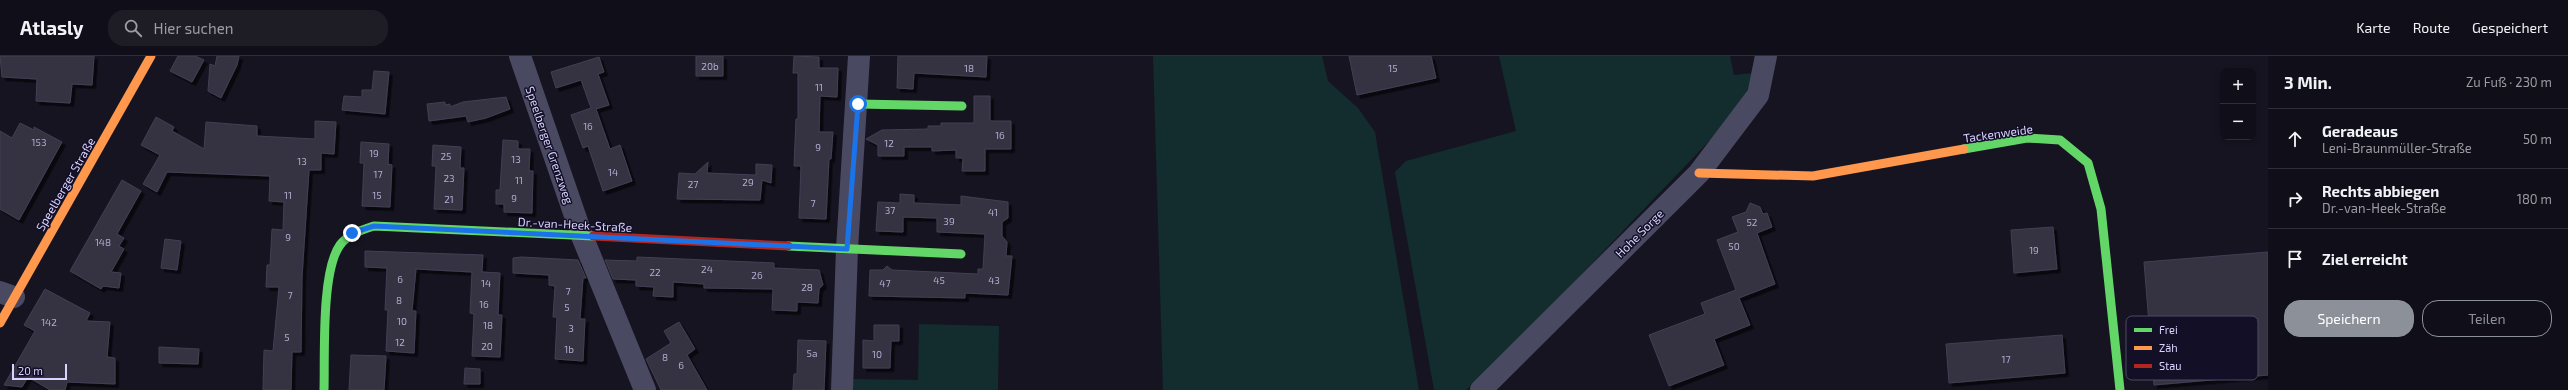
<!DOCTYPE html>
<html lang="de">
<meta charset="utf-8">
<style>
body{margin:0;font-family:"Exo 2",sans-serif;background:#1e1d26;color:#f1f3f6}
.controls{position:absolute;right:12px;top:12px;display:grid;overflow:hidden;border-radius:8px;box-shadow:0 2px 6px #0003}
.controls button{width:36px;height:36px;display:grid;place-items:center;padding:0;border:0;border-bottom:1px solid #302f38;background:#100f19;color:#f1f3f6;font:20px sans-serif}
.scale{position:absolute;left:12px;bottom:10px;width:55px;box-sizing:border-box;padding-left:4px;border:2px solid #d9d4ff;border-top:0;font-size:11px;line-height:14px;white-space:nowrap;color:#d9d4ff;-webkit-text-stroke:3px #130f26;paint-order:stroke}
.stop{position:absolute;width:12px;height:12px;margin:-9px;border:3px solid #1a73e8;border-radius:50%;background:#fff}
.stop.end{background:#1a73e8;border-color:#fff;box-shadow:0 1px 4px #0008}
.list{margin:0;padding:0;list-style:none}
h2{display:flex;justify-content:space-between;align-items:center;height:52px;margin:0;padding:0 16px;font-size:17px}
h2 small{font-size:13px;font-weight:400;color:#9c9ca2}
.list li{display:grid;grid-template-columns:26px 1fr auto;gap:12px;align-items:center;box-sizing:border-box;height:60px;padding:0 16px;border-top:1px solid #302f38}
.list b{display:block;font-size:15px;white-space:nowrap}
.list p{margin:0;font-size:13px;white-space:nowrap;color:#9c9ca2}
.list em{font-size:13px;font-style:normal;color:#9c9ca2}
.actions{display:flex;gap:8px;padding:12px 16px}
.actions a{flex:1;padding:9px 0;border:1px solid #8c9099;border-radius:16px;text-align:center;font-size:14px;color:#8c9099}
.actions .main{background:#8c9099;color:#fff}
.icon{flex:none;width:22px;height:22px;fill:none;stroke:currentColor;stroke-width:2;stroke-linecap:round;stroke-linejoin:round}
.map{position:relative;flex:none;width:2268px;height:334px;overflow:hidden}
header{display:flex;align-items:center;gap:24px;box-sizing:border-box;height:56px;padding:0 20px;background:#100f19;border-bottom:1px solid #302f38}
header strong{font-size:19px}
nav{display:flex;gap:22px;margin-inline-start:auto;font-size:14px}
.search{width:280px;height:36px;background:#1e1d26;display:flex;align-items:center;gap:10px;box-sizing:border-box;padding:0 14px;border-radius:16px;color:#9c9ca2;font-size:15px}
main{display:flex}
aside{flex:1;background:#100f19}
.map>svg:first-child{display:block}
</style>
<header>
<strong>Atlasly</strong>
<div class="search"><svg class="icon" aria-label="search" viewBox="0 0 24 24"><circle cx="10" cy="10" r="6"/><path d="M15 15l6 6"/></svg>Hier suchen</div>
<nav><a>Karte</a><a>Route</a><a>Gespeichert</a></nav>
</header>
<main>
<div class="map">
<svg width="2268" height="334" viewBox="0 0 2268 334">
<defs>
<filter id="shadow"><feDropShadow dx="3.5" dy="3.5" stdDeviation="0" flood-color="#0009"/></filter>
</defs>
<rect width="100%" height="100%" fill="#161421"/>
<!-- green -->
<path fill="#132c2d" d="M 1153,0 L 1322,0 L 1328,25 L 1358,52 L 1375,76 L 1419,334 L 1163,334 Z
M 1499,0 L 1730,0 L 1734,19 L 1752,17 L 1746,40 L 1714,80 L 1484,320 L 1466,334 L 1434,334 L 1395,116 L 1406,105 L 1516,75 Z
M 919,268 L 999,270 L 998,334 L 852,334 L 852,323 L 918,324 Z"/>
<!-- building -->
<path fill="#343243" stroke="#433f54" filter="url(#shadow)" d="M 0,0 L 94,0 L 92,29 L 72,28 L 70,47 L 36,45 L 37,23 L 2,21 Z
M 178,0 L 195,0 L 204,4 L 192,26 L 170,15 Z
M 217,0 L 239,0 L 237,9 L 221,42 L 208,35 L 210,8 L 215,10 Z
M 696,0 L 723,0 L 723,20 L 696,20 Z
M 794,0 L 819,1 L 819,12 L 838,12 L 837,41 L 820,40 L 819,76 L 833,76 L 831,103 L 829,103 L 826,163 L 799,162 L 801,110 L 794,110 L 796,63 L 798,63 L 798,17 L 793,17 Z
M 898,0 L 987,0 L 986,21 L 914,17 L 913,33 L 897,32 Z
M 1349,0 L 1431,0 L 1436,22 L 1357,39 Z
M 599,1 L 604,16 L 598,18 L 609,49 L 596,53 L 610,93 L 620,89 L 632,125 L 603,135 L 588,90 L 583,92 L 571,59 L 591,52 L 581,24 L 556,32 L 551,16 Z
M 374,15 L 389,16 L 385,58 L 342,54 L 344,40 L 362,41 L 362,34 L 372,34 Z
M 974,40 L 990,40 L 990,65 L 1011,65 L 1011,93 L 985,93 L 985,115 L 962,115 L 963,102 L 956,102 L 956,94 L 932,95 L 932,91 L 904,91 L 904,100 L 878,100 L 878,89 L 866,83 L 882,74 L 928,73 L 928,70 L 941,70 L 941,67 L 974,67 Z
M 506,41 L 510,53 L 486,62 L 468,66 L 466,60 L 429,65 L 427,48 L 445,46 L 445,49 L 450,48 L 450,51 L 463,46 Z
M 156,61 L 174,71 L 172,75 L 204,93 L 206,66 L 257,70 L 257,80 L 315,83 L 315,65 L 336,66 L 334,98 L 321,97 L 321,114 L 309,114 L 302,221 L 301,296 L 292,296 L 291,334 L 263,334 L 264,294 L 273,295 L 279,231 L 266,231 L 267,209 L 270,209 L 272,173 L 283,174 L 284,146 L 269,145 L 270,120 L 167,116 L 157,136 L 143,128 L 160,99 L 141,89 Z
M 20,67 L 34,74 L 34,71 L 62,86 L 19,164 L 0,153 L 0,75 L 12,82 Z
M 503,84 L 518,85 L 518,93 L 530,93 L 529,115 L 533,115 L 532,157 L 504,156 L 504,148 L 496,148 L 496,134 L 500,134 Z
M 361,86 L 389,88 L 388,108 L 392,109 L 390,151 L 362,150 L 364,107 L 360,107 Z
M 433,89 L 461,91 L 460,112 L 464,112 L 462,154 L 434,153 L 436,110 L 432,110 Z
M 708,106 L 707,117 L 756,119 L 756,108 L 772,109 L 771,127 L 762,124 L 760,144 L 677,143 L 679,117 L 695,118 Z
M 122,124 L 141,135 L 117,178 L 124,182 L 119,190 L 124,193 L 111,216 L 121,217 L 119,232 L 103,230 L 101,233 L 70,215 Z
M 900,138 L 914,139 L 914,147 L 961,149 L 961,140 L 1008,146 L 1008,162 L 1002,166 L 1002,180 L 1007,186 L 1006,200 L 1012,200 L 1008,239 L 965,237 L 965,242 L 869,240 L 870,214 L 883,214 L 887,210 L 892,214 L 978,218 L 978,213 L 983,213 L 985,178 L 937,176 L 937,162 L 903,161 L 903,176 L 876,175 L 878,146 L 900,147 Z
M 1750,147 L 1760,151 L 1763,158 L 1767,157 L 1772,171 L 1757,177 L 1775,228 L 1739,242 L 1750,269 L 1714,283 L 1724,309 L 1669,330 L 1649,279 L 1705,258 L 1701,247 L 1736,234 L 1717,184 L 1738,176 L 1732,161 L 1746,156 Z
M 2053,171 L 2057,213 L 2014,217 L 2011,174 Z
M 165,183 L 181,185 L 177,214 L 161,212 Z
M 365,195 L 483,199 L 482,216 L 500,217 L 498,259 L 502,259 L 500,301 L 472,300 L 474,258 L 470,257 L 472,216 L 434,214 L 416,213 L 412,255 L 416,255 L 414,297 L 386,295 L 388,254 L 385,254 L 387,212 L 365,211 Z
M 2268,196 L 2268,319 L 2154,329 L 2144,206 Z
M 521,201 L 578,204 L 586,222 L 583,222 L 580,263 L 585,263 L 583,305 L 555,303 L 557,261 L 553,261 L 555,230 L 549,229 L 549,219 L 513,217 L 513,202 Z
M 637,201 L 774,207 L 774,212 L 819,214 L 823,229 L 819,233 L 818,247 L 797,246 L 797,255 L 772,254 L 773,233 L 704,232 L 704,228 L 673,226 L 673,241 L 653,240 L 654,231 L 636,230 L 636,224 L 613,223 L 605,204 L 637,205 Z
M 45,233 L 90,257 L 86,265 L 110,266 L 107,301 L 115,302 L 115,328 L 67,326 L 65,334 L 50,334 L 28,321 L 22,331 L 4,329 L 35,275 L 24,269 Z
M 679,266 L 695,293 L 687,299 L 707,334 L 661,334 L 646,303 L 671,287 L 664,275 Z
M 874,269 L 899,269 L 899,285 L 891,285 L 890,312 L 863,312 L 863,284 L 874,285 Z
M 2062,279 L 2065,317 L 1949,327 L 1946,288 Z
M 798,284 L 826,285 L 824,334 L 793,334 L 794,318 L 797,318 Z
M 159,291 L 199,293 L 198,308 L 159,307 Z
M 351,299 L 386,300 L 384,334 L 349,334 Z
M 465,312 L 480,313 L 480,328 L 464,328 Z"/>
<g fill="none" stroke-linecap="round" stroke-linejoin="round">
<!-- street -->
<path stroke="#4a4962" stroke-width="22" d="M 520,0 L 582,180 L 645,334
M 0,236 L 14,241
M 842,334 L 847,193 L 859,0
M 1481,334 L 1699,117 L 1758,39 L 1766,0"/>
<!-- fast -->
<path stroke="#63d668" stroke-width="9" d="M 858,48 L 962,50
M 1964,93 L 2027,82 L 2060,84 L 2088,107 L 2101,153 L 2120,334
M 788,190 L 961,198
M 324,334 C 325,300 321,215 340,189 C 348,178 362,174 374,170 L 593,180"/>
<!-- slow -->
<path stroke="#ff974d" stroke-width="9" d="M 1699,117 L 1813,120 L 1964,93
M 0,267 L 151,0"/>
<!-- jam -->
<path stroke="#b3261e" stroke-width="9" d="M 593,180 L 788,190"/>
</g>
<g fill="none" stroke-linecap="round" stroke-linejoin="round">
<!-- route -->
<path stroke="#1a73e8" stroke-width="5" d="M 352,177 L 374,170 L 847,193 L 858,48"/>
</g>
<g text-anchor="middle" dominant-baseline="central" stroke-width="3" stroke-linejoin="round" paint-order="stroke">
<!-- number labels -->
<g font-size="10" fill="#b0acd0">
<text x="710" y="10">20b</text>
<text x="969" y="12">18</text>
<text x="1393" y="12">15</text>
<text x="819" y="31">11</text>
<text x="588" y="70">16</text>
<text x="1000" y="79">16</text>
<text x="39" y="86">153</text>
<text x="889" y="87">12</text>
<text x="818" y="91">9</text>
<text x="374" y="97">19</text>
<text x="446" y="100">25</text>
<text x="516" y="103">13</text>
<text x="302" y="105">13</text>
<text x="613" y="116">14</text>
<text x="378" y="118">17</text>
<text x="449" y="122">23</text>
<text x="519" y="124">11</text>
<text x="748" y="126">29</text>
<text x="693" y="128">27</text>
<text x="288" y="139">11</text>
<text x="377" y="139">15</text>
<text x="514" y="142">9</text>
<text x="449" y="143">21</text>
<text x="813" y="147">7</text>
<text x="890" y="154">37</text>
<text x="993" y="156">41</text>
<text x="949" y="165">39</text>
<text x="1752" y="166">52</text>
<text x="288" y="181">9</text>
<text x="103" y="186">148</text>
<text x="1734" y="190">50</text>
<text x="2034" y="194">19</text>
<text x="707" y="213">24</text>
<text x="655" y="216">22</text>
<text x="757" y="219">26</text>
<text x="400" y="223">6</text>
<text x="939" y="224">45</text>
<text x="994" y="224">43</text>
<text x="486" y="227">14</text>
<text x="885" y="227">47</text>
<text x="807" y="231">28</text>
<text x="568" y="235">7</text>
<text x="290" y="239">7</text>
<text x="399" y="244">8</text>
<text x="484" y="248">16</text>
<text x="567" y="251">5</text>
<text x="402" y="265">10</text>
<text x="49" y="266">142</text>
<text x="488" y="269">18</text>
<text x="571" y="272">3</text>
<text x="287" y="281">5</text>
<text x="400" y="286">12</text>
<text x="487" y="290">20</text>
<text x="569" y="293">1b</text>
<text x="812" y="297">5a</text>
<text x="877" y="298">10</text>
<text x="665" y="301">8</text>
<text x="2006" y="303">17</text>
<text x="681" y="309">6</text>
</g>
<!-- street labels -->
<g font-size="12" fill="#d9d4ff" stroke="#130f26">
<text transform="translate(1998 77) rotate(-8)">Tackenweide</text>
<text transform="translate(550 89) rotate(71)">Speelberger Grenzweg</text>
<text transform="translate(65 128) rotate(-60)">Speelberger Straße</text>
<text transform="translate(575 168) rotate(3)">Dr.-van-Heek-Straße</text>
<text transform="translate(1639 177) rotate(-45)">Hohe Sorge</text>
</g>
</g>
<!-- legend -->
<rect x="2126" y="260" width="132" height="64" rx="6" fill="#130f26" stroke="#4e4a67" stroke-width="1"/>
<rect x="2134" y="272" width="18" height="4" fill="#63d668"/>
<rect x="2134" y="290" width="18" height="4" fill="#ff974d"/>
<rect x="2134" y="308" width="18" height="4" fill="#b3261e"/>
<g font-size="11" fill="#d9d4ff">
<text x="2159" y="278">Frei</text>
<text x="2159" y="296">Zäh</text>
<text x="2159" y="314">Stau</text>
</g>
</svg>
<div class="controls">
<button>+</button>
<button>−</button>
</div>
<div class="scale">20 m</div>
<div class="stop" style="left:858px;top:48px"></div>
<div class="stop end" style="left:352px;top:177px"></div>
</div>
<aside>
<h2>3 Min.<small>Zu Fuß · 230 m</small></h2>
<ul class="list">
<li><svg class="icon" aria-label="ahead" viewBox="0 0 24 24"><path d="M12 20V5M6 11l6-6 6 6"/></svg><div><b>Geradeaus</b><p>Leni-Braunmüller-Straße</p></div><em>50 m</em></li>
<li><svg class="icon" aria-label="right" viewBox="0 0 24 24"><path d="M7 20v-9h11M14 6l5 5-5 5"/></svg><div><b>Rechts abbiegen</b><p>Dr.-van-Heek-Straße</p></div><em>180 m</em></li>
<li><svg class="icon" aria-label="arrive" viewBox="0 0 24 24"><path d="M6 21V4h12l-3 4 3 4H6"/></svg><div><b>Ziel erreicht</b></div></li>
</ul>
<div class="actions"><a class="main">Speichern</a><a>Teilen</a></div>
</aside>
</main>
